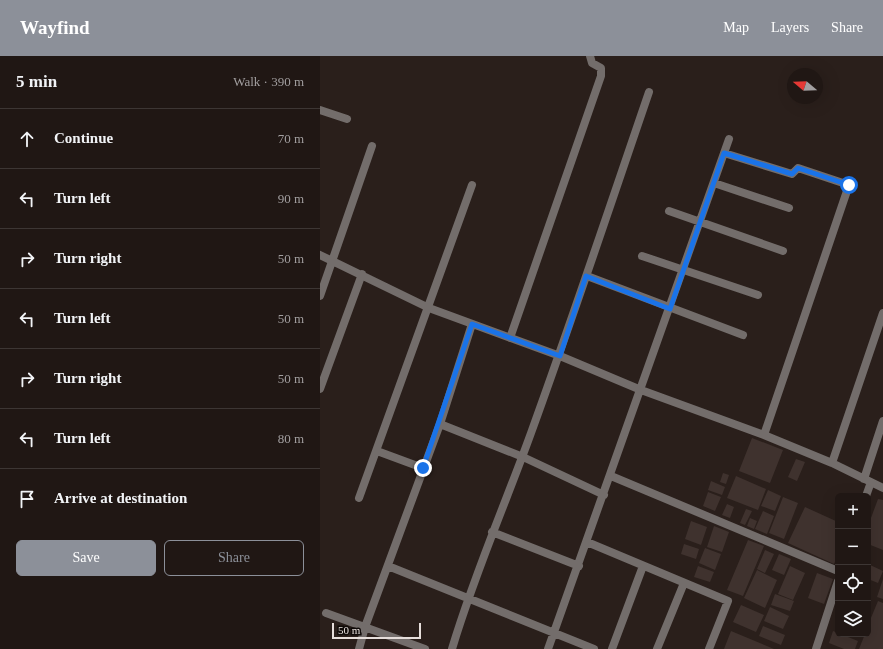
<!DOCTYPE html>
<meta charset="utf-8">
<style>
body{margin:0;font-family:Georgia,serif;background:#2d2422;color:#f1f3f6}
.controls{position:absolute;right:12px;bottom:12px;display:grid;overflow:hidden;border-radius:6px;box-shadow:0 4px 16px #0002}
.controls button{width:36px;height:36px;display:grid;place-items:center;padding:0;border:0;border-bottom:1px solid #3d3634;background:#201714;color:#f1f3f6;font:20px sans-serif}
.compass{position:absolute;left:467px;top:12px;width:36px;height:36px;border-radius:50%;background:#201714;box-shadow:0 4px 16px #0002;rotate:289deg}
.scale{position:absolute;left:12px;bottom:10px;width:89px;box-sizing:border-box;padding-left:4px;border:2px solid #e6dedb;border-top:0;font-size:11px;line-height:14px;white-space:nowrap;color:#e6dedb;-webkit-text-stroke:3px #0f0a08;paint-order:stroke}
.stop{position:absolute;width:12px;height:12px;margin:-9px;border:3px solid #1a73e8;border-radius:50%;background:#fff}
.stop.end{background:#1a73e8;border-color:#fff;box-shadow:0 1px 4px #0008}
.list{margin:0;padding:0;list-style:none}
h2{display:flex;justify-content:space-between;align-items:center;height:52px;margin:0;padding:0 16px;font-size:17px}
h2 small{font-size:13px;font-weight:400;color:#a29fa0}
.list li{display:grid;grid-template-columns:26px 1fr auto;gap:12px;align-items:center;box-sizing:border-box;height:60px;padding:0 16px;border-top:1px solid #3d3634}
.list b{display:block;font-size:15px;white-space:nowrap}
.list em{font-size:13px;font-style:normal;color:#a29fa0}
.actions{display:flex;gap:8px;padding:12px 16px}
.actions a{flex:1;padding:9px 0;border:1px solid #8c9099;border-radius:6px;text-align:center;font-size:14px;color:#8c9099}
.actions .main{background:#8c9099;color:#fff}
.icon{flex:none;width:22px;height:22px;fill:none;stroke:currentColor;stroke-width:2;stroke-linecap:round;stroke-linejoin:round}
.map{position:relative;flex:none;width:563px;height:593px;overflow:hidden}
header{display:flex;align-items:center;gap:24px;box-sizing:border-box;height:56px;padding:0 20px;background:#8c9099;color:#fff}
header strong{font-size:19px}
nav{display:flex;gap:22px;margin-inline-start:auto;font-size:14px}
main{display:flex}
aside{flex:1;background:#201714}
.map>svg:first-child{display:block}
</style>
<header>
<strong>Wayfind</strong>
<nav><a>Map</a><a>Layers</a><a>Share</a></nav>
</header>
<main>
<aside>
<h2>5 min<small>Walk · 390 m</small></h2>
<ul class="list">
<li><svg class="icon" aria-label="ahead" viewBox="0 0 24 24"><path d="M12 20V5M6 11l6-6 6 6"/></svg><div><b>Continue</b></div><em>70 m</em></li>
<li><svg class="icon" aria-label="left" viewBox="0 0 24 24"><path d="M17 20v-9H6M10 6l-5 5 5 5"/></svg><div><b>Turn left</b></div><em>90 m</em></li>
<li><svg class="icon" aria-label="right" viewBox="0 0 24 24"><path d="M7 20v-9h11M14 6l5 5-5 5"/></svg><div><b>Turn right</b></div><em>50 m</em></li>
<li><svg class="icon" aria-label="left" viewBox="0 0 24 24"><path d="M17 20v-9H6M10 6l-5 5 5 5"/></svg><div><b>Turn left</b></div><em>50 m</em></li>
<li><svg class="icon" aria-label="right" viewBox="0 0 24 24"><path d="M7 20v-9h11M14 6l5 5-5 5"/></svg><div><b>Turn right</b></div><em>50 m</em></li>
<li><svg class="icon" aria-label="left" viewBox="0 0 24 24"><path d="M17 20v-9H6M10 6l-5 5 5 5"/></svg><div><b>Turn left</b></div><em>80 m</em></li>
<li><svg class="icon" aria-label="arrive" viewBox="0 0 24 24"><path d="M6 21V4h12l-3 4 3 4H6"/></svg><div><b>Arrive at destination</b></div></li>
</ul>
<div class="actions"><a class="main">Save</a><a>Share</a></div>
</aside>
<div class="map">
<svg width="563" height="593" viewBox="0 0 563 593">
<rect width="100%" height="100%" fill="#2a1f1b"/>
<!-- building -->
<path fill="#3f322e" d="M 432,382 L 463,394 L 450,427 L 419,415 Z
M 476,403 L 485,406 L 477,425 L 468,421 Z
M 403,417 L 409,419 L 406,428 L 400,426 Z
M 416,420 L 446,433 L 438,454 L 407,442 Z
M 391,425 L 405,431 L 402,439 L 388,434 Z
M 448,434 L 461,440 L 455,455 L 441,450 Z
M 388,436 L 401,441 L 395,455 L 383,450 Z
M 463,441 L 478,447 L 464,483 L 449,477 Z
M 558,443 L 563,444 L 563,494 L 548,488 L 548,470 Z
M 407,448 L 414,451 L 410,462 L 402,459 Z
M 485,451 L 518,466 L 518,499 L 514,508 L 468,487 Z
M 426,453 L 432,455 L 425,469 L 420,467 Z
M 443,455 L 454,460 L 447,478 L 435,473 Z
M 430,462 L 437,465 L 434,473 L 427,470 Z
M 371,465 L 387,471 L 381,489 L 365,483 Z
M 394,470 L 409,476 L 402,496 L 387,491 Z
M 428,484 L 444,490 L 423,540 L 407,534 Z
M 364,488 L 379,493 L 376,503 L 361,498 Z
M 385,492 L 401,498 L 395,514 L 379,507 Z
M 445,494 L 454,498 L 445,517 L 437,513 Z
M 459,498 L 471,503 L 464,519 L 452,514 Z
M 548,508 L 563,515 L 558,527 L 548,523 Z
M 378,510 L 394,516 L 390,526 L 374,521 Z
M 470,510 L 485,517 L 473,544 L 458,538 Z
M 437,514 L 457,524 L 445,552 L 424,542 Z
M 497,517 L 513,523 L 504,548 L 488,542 Z
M 563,523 L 563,543 L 557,541 Z
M 455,538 L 474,545 L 470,555 L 451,549 Z
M 558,545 L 563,547 L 563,593 L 539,593 L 545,578 L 548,578 L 548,569 Z
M 421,549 L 444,559 L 436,576 L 413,566 Z
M 450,551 L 469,560 L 463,573 L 444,565 Z
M 443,570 L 465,579 L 461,589 L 439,580 Z
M 411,575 L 454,593 L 404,593 Z
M 513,575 L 538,585 L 535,593 L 524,593 L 509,587 Z"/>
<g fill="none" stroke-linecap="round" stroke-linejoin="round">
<!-- street -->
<path stroke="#736d6b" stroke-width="8" d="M 0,54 L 27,63
M 404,97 L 472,118 L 478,112 L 529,129 L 444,379
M 394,127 L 469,152
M 349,155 L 463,195
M 0,199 L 109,252 L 240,300 L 321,334 L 444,379 L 512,407 L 563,432
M 322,200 L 438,239
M 267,220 L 423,279
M 0,240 L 52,90
M 190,282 L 281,20 L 281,12 L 272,7 L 270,0
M 0,333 L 42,218
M 120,368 L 203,401 L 284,439
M 57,395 L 103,412
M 512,407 L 563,257
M 291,420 L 518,515
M 544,423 L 563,365
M 546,440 L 551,426
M 39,442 L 152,129
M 172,476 L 259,510
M 267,486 L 408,545 L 389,593
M 68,510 L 274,593
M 6,557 L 105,593
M 39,593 L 45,571 L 120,368 L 152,268
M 132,593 C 154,519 185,449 211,377 C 252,264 290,150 329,36
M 228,593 L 409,83
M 292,593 L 323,510
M 337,593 L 364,527
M 496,593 L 518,525"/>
</g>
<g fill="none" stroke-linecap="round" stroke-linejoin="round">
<!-- route -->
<path stroke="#1a73e8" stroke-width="5" d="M 103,412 L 152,268 L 240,300 L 266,220 L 350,253 L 404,97 L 472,118 L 478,112 L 529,129"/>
</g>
</svg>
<div class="controls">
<button>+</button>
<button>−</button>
<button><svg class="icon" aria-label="locate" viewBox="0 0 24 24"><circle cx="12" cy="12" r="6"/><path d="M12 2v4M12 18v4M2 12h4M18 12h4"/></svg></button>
<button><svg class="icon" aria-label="layers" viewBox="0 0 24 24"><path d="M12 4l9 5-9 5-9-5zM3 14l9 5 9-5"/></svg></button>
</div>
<svg class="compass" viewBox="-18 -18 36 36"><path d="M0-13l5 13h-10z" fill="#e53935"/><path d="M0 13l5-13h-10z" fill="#a29fa0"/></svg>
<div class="scale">50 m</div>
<div class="stop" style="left:529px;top:129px"></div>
<div class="stop end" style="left:103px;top:412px"></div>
</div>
</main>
